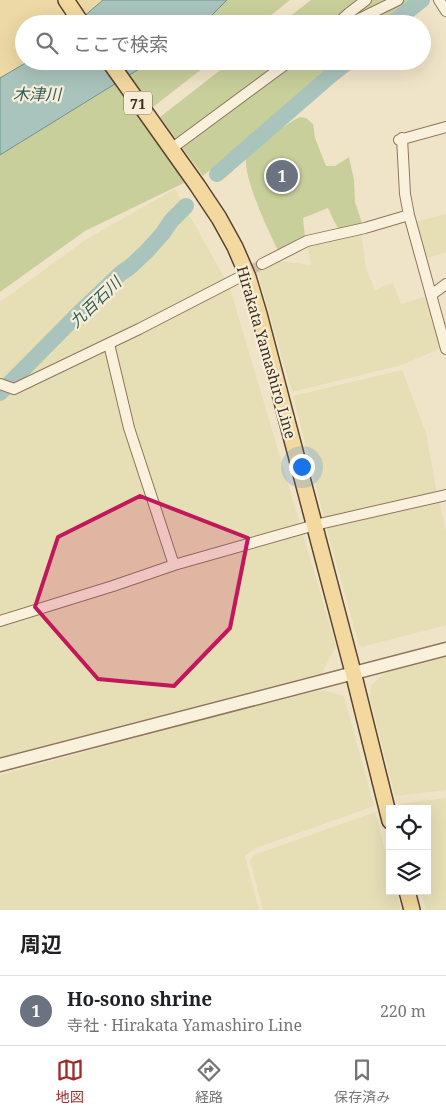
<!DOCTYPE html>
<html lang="ja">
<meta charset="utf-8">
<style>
body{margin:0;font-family:"Noto Serif","Noto Sans JP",serif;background:#f6f6f6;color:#202124}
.controls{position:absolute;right:15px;bottom:15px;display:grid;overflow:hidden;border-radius:0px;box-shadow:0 5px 20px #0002}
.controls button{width:45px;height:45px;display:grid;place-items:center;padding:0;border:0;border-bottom:1px solid #e0e0e0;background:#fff;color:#202124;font:25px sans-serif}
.you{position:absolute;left:301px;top:466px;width:18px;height:18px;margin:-12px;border:4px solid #fff;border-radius:50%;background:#1a73e8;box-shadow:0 0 0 8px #1a73e833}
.badge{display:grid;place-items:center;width:32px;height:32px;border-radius:50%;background:#9e2a2b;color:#fff;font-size:16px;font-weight:700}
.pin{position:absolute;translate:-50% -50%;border:2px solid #fff;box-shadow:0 1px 5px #0006}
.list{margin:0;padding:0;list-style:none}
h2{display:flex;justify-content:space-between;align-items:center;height:65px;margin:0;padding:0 20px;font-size:21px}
h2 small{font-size:16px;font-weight:400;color:#757577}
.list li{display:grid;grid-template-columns:32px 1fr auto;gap:15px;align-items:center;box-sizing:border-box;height:70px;padding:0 20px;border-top:1px solid #e0e0e0}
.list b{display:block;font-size:19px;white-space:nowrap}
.list p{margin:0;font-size:16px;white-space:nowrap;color:#757577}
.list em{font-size:16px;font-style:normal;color:#757577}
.icon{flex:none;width:28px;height:28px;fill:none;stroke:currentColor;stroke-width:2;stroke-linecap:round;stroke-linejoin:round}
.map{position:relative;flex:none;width:446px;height:910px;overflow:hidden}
.search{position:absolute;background:#fff;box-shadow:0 5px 20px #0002;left:15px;right:15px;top:15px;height:55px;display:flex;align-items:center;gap:12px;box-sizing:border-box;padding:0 18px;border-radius:28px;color:#757577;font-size:19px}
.sheet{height:135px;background:#fff}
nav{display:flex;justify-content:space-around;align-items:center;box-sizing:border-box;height:70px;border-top:1px solid #e0e0e0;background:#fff;font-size:14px;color:#757577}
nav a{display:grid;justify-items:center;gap:2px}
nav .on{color:#9e2a2b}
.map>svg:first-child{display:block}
</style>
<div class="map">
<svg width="446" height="910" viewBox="0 0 446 910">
<rect width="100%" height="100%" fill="#f0e4c8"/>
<!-- farmland -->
<path fill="#e6deb5" d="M 175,189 L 230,288 L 336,646 L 322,673 L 0,757 L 0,302 L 88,238 Z
M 446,214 L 446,252 L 424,259 L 414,222 Z
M 361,230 L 366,268 L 375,290 L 393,283 L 401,304 L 428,296 L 441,348 L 402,365 L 292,392 L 257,270 L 273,260 L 311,265 L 307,243 Z
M 402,370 L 426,433 L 437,495 L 325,521 L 293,396 Z
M 439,501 L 446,531 L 446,625 L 362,647 L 359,645 L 326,526 Z
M 446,655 L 446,790 L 395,796 L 370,698 L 371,685 L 389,670 Z
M 323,690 L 344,696 L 374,806 L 256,848 L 245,856 L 259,910 L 0,910 L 0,775 L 209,718 Z
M 446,798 L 446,910 L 426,910 L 421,891 L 427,891 L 427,809 L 401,809 L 400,804 Z
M 375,812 L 390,869 L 390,891 L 396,891 L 401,910 L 263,910 L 250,861 L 254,855 Z"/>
<!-- green -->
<path fill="#c9cf9b" d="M 227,0 L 290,0 L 260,24 L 203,24 Z
M 311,0 L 410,0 L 382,24 L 280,24 Z
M 152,61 L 212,61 L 139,118 L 186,182 L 85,231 L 0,292 L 0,155 Z
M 232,61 L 338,61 L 203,176 L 160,117 Z
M 300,117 L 306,118 L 313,124 L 315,138 L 326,166 L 335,166 L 349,157 L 354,180 L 355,202 L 363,226 L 346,229 L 338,228 L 333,219 L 328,208 L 303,218 L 305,238 L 278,250 C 270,235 240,171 247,156 C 251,148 291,121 300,117 Z"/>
<!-- sand -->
<path fill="#ecd9a5" d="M 0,0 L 103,0 L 75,24 L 24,24 L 24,61 L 29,61 L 0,78 Z"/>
<!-- water -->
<path fill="#a9c4bc" stroke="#6f938a" d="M 103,0 L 227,0 L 203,24 L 75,24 Z
M 29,61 L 152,61 L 0,155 L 0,78 Z"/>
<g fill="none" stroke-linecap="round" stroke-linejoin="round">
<!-- river -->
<path stroke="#a9c4bc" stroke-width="16" d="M 391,24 L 422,0
M 217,174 L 330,76 L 349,61
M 0,393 L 78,314 L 121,273 L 130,267 L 147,251 L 163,233 L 171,221 L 186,206"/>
<!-- minor-tunnel -->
<path stroke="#ccc0a6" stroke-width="10" stroke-dasharray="10 5" stroke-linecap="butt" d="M 241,276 L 262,264"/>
<!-- minor casing -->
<g stroke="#8d765c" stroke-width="12">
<path id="minor" d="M 439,0 L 446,11
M 337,24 L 349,13 L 366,0
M 349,24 L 398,0
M 402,138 L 405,194 L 409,215 L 446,349
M 399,140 L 446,127
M 171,149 L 290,61
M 262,264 L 307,241 L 365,228 L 409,215
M 431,295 L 446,284
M 109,344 L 129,428 L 174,565
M 0,384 L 14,389 L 139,329 L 238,278
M 0,621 L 113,586 L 174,565 L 315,525 L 446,495"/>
</g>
<!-- tertiary casing -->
<g stroke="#8d765c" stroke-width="15">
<path id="tertiary" d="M 0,765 L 446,649"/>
</g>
<!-- primary casing -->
<g stroke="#5b4430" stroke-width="18">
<path id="primary" d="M 66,0 L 82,24
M 109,61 L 197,185 L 219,218 L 235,247 L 248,277 L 259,314 L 353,672 L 390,821
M 407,891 L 412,910"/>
</g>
<!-- minor -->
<use href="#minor" stroke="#faf1dc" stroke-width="10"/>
<!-- tertiary -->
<use href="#tertiary" stroke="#faf1dc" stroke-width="12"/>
<!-- primary -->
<use href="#primary" stroke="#f3d9a0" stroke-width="15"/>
</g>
<!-- marked area -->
<path fill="#c2185b" fill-opacity="0.2" stroke="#c2185b" stroke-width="4" stroke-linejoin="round" d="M 140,496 L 248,538 L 230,628 L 174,686 L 98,679 L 35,607 L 58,537 Z"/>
<g text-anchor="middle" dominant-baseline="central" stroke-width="4.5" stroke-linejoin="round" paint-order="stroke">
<!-- shield labels -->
<rect fill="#f7eed8" stroke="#756857" stroke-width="1" x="124" y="91.5" width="28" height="23" rx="4"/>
<g font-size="14" font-weight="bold" fill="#3d2e20">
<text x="138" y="103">71</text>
</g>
<!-- street labels -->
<g font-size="15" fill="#3d2e20" stroke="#f7eed8">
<text transform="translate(267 352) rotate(74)">Hirakata Yamashiro Line</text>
</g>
<!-- water labels -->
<g font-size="16" font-style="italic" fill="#2f5d5a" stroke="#f7eed8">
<text x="37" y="94">木津川</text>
<text transform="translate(95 302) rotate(-44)">九百石川</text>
</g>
</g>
</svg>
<div class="controls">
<button><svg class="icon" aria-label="locate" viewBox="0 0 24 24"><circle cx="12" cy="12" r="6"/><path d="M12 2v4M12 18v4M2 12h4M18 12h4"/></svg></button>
<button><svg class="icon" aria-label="layers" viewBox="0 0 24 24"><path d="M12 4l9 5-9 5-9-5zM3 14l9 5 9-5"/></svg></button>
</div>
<div class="you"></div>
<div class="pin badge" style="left:282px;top:176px;background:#6b7280">1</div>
<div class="search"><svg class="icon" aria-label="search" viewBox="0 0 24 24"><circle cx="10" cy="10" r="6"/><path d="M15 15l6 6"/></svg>ここで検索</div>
</div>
<section class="sheet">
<h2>周辺<small></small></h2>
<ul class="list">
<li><span class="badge" style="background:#6b7280">1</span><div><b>Ho-sono shrine</b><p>寺社 · Hirakata Yamashiro Line</p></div><em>220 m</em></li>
</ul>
</section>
<nav>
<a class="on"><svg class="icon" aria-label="map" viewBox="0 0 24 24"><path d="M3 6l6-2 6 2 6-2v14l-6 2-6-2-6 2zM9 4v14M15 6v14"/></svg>地図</a>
<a><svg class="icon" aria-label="directions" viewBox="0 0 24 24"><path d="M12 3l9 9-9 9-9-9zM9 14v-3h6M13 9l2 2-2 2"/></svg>経路</a>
<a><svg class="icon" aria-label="saved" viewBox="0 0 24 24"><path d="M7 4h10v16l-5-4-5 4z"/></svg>保存済み</a>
</nav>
